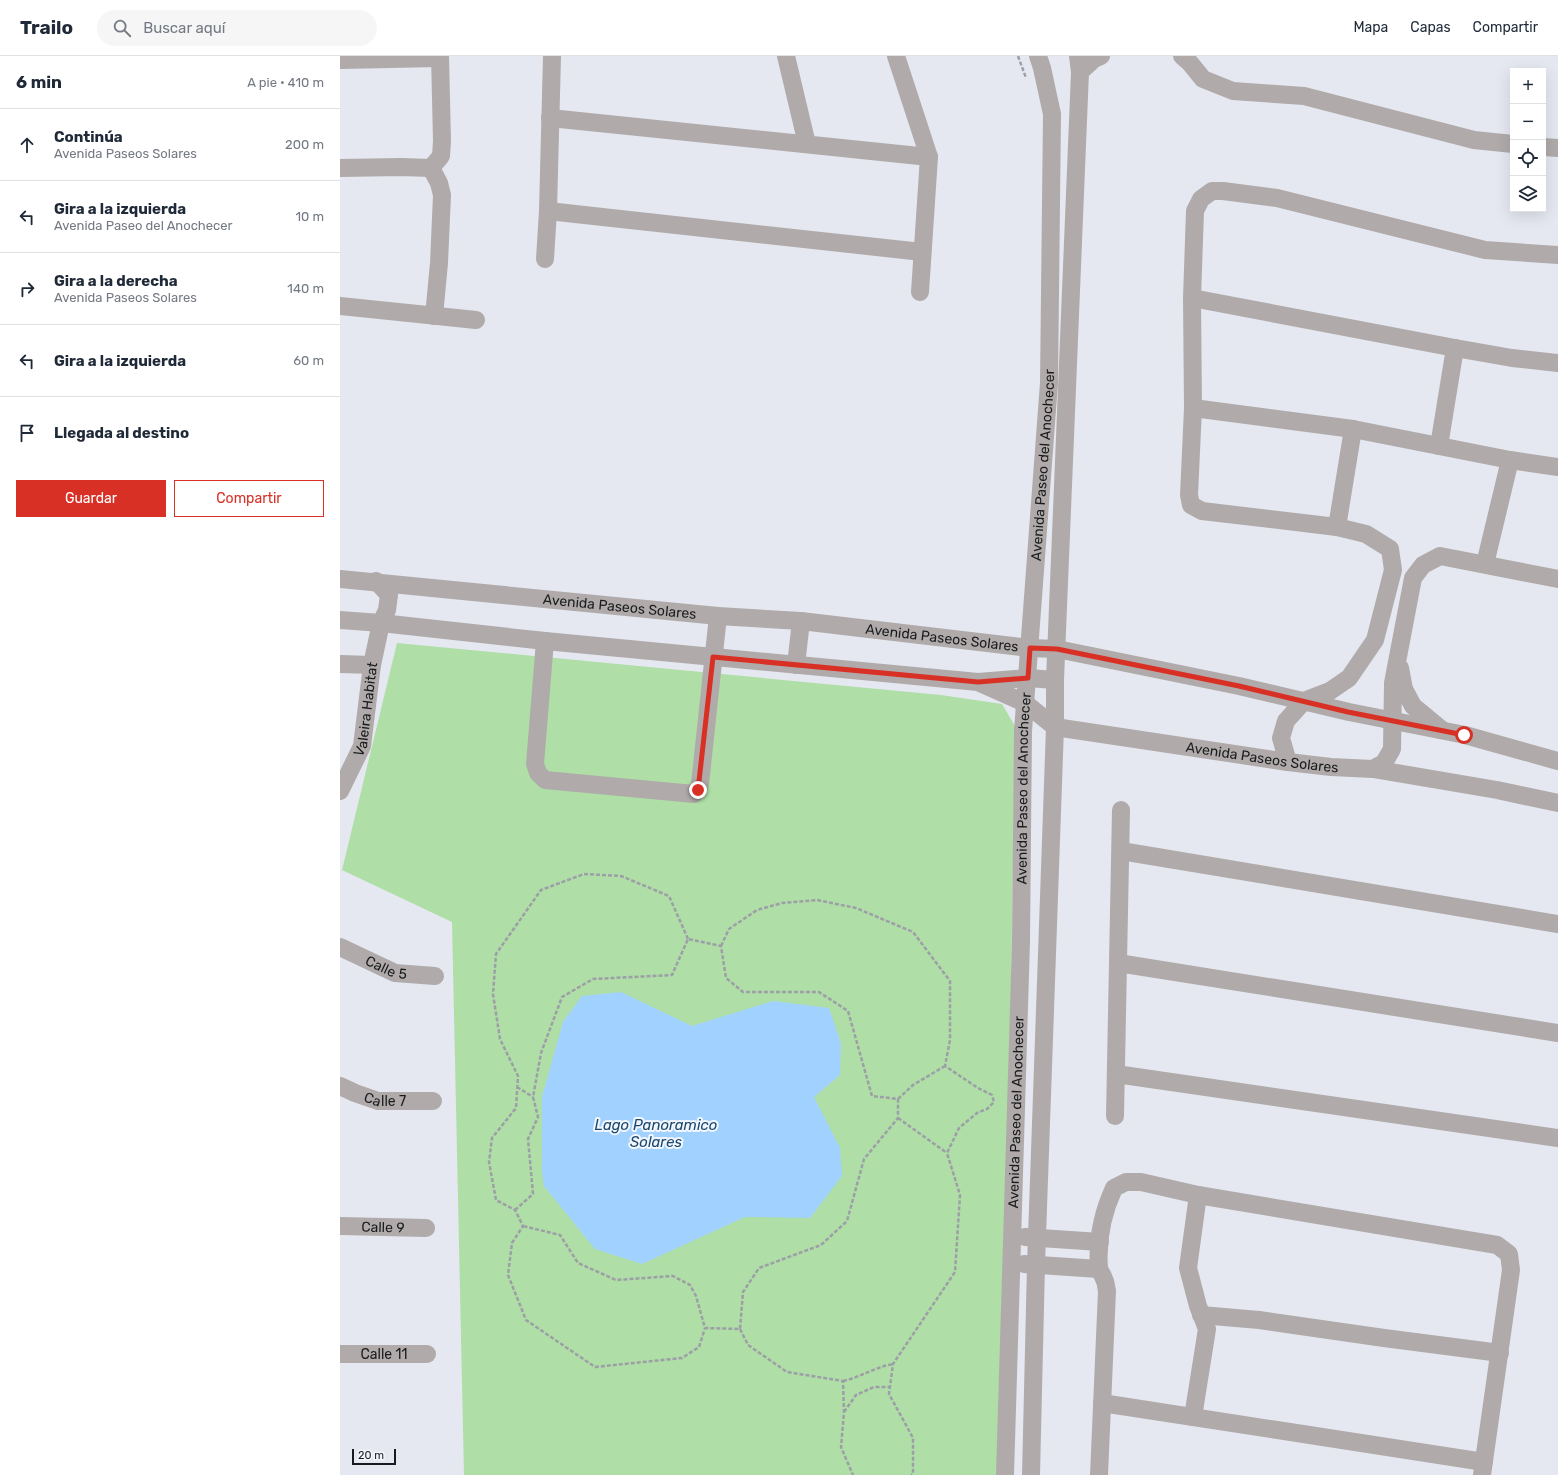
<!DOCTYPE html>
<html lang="es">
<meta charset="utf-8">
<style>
body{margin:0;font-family:Rubik,sans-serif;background:#f6f6f7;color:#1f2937}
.controls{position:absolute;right:12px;top:12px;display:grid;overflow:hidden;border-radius:0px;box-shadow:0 4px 16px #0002}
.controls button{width:36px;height:36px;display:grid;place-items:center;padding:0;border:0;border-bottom:1px solid #e0e1e3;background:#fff;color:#1f2937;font:20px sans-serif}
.scale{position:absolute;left:12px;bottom:10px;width:44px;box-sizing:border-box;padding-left:4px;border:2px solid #191b1e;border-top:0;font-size:11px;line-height:14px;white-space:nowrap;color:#191b1e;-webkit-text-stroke:3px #f2f6fe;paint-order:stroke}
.stop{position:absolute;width:12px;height:12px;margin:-9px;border:3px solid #d93025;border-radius:50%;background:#fff}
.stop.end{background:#d93025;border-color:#fff;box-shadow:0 1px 4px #0008}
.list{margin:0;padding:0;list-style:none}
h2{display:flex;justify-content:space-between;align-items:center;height:52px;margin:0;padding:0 16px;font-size:17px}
h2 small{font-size:13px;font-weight:400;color:#747a83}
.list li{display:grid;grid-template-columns:26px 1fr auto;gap:12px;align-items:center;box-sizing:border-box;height:72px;padding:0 16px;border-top:1px solid #e0e1e3}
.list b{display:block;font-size:15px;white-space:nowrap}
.list p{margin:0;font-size:13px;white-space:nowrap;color:#747a83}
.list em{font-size:13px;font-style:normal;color:#747a83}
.actions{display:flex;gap:8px;padding:12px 16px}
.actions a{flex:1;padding:9px 0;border:1px solid #d93025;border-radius:0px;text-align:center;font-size:14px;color:#d93025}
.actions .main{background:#d93025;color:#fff}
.icon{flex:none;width:22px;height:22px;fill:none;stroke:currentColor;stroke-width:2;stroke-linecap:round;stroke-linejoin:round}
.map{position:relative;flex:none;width:1218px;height:1419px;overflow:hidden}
header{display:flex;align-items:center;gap:24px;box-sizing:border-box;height:56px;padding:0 20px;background:#fff;border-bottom:1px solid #e0e1e3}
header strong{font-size:19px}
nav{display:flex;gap:22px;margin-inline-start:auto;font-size:14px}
.search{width:280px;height:36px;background:#f6f6f7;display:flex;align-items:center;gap:10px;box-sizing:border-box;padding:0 14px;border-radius:22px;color:#747a83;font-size:15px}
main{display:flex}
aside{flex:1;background:#fff}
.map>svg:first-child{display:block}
</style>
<header>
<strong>Trailo</strong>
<div class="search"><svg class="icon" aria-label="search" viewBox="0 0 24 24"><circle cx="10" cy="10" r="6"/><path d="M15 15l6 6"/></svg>Buscar aquí</div>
<nav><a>Mapa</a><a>Capas</a><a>Compartir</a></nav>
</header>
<main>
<aside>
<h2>6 min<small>A pie · 410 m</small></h2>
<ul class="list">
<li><svg class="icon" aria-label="ahead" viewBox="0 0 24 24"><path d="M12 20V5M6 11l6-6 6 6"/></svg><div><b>Continúa</b><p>Avenida Paseos Solares</p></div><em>200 m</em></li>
<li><svg class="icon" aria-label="left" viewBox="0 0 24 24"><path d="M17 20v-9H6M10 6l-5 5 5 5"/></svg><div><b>Gira a la izquierda</b><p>Avenida Paseo del Anochecer</p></div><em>10 m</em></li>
<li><svg class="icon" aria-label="right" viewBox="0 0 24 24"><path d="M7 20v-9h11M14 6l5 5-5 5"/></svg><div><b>Gira a la derecha</b><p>Avenida Paseos Solares</p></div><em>140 m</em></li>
<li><svg class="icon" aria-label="left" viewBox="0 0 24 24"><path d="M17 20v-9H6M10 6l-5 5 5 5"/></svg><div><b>Gira a la izquierda</b></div><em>60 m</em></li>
<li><svg class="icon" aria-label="arrive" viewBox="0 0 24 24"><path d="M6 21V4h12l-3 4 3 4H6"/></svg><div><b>Llegada al destino</b></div></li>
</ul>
<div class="actions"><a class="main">Guardar</a><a>Compartir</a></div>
</aside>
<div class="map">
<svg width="1218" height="1419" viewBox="0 0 1218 1419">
<rect width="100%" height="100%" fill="#e5e8f1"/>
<!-- green -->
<path fill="#afdea7" d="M 57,587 L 601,639 L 662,648 L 675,670 L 664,1419 L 124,1419 L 112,866 L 2,814 Z"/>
<!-- water -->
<path fill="#a1d2ff" d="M 281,936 L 352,970 L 433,945 L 489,952 L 501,987 L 500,1019 L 474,1041 L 500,1092 L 502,1120 L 470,1162 L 405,1161 L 302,1208 L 255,1193 L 204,1130 L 202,1115 L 202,1041 L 223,966 L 242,940 Z"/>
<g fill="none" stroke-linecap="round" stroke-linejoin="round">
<!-- path -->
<path stroke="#9d9fa6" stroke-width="2.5" stroke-dasharray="4 2" stroke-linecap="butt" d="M 678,0 L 686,22
M 348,883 L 329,840 L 281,820 L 244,818 L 201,834 L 156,898 L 153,938 L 160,983 L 178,1020 L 176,1052 L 152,1082 L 149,1106 L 156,1144 L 175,1154 L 183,1170 L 172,1187 L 168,1219 L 186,1264 L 255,1311 L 342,1302 L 359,1291 L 365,1272
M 381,890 L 389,873 L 417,854 L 442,847 L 477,844 L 516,852 L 573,876 L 610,925 L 610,984 L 605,1010 L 638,1032 L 652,1039 L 654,1046 L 647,1053 L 637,1057 L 619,1072 L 607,1097 L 620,1139 L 615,1216 L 553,1308 L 549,1338 L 573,1382 L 573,1418 L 571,1419
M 177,1031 L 193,1041
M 558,1043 L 573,1029 L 605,1010
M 558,1062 L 607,1097
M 175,1154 L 193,1138 L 188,1083 L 198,1061 L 193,1041 L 201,997 L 222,941 L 253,923 L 332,919 L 348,883 L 381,890 L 386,922 L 403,936 L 479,936 L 508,955 L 532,1040 L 558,1043 L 558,1062 L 524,1103 L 507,1165 L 481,1189 L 419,1212 L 403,1236 L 400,1273 L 365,1272 L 356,1240 L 350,1229 L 333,1220 L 276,1224 L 238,1207 L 220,1179 L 183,1170
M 400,1273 L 408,1289 L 447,1316 L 503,1325 L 504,1356 L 501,1391 L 513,1419
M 503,1325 C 521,1321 535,1311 553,1308
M 504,1356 L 516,1339 L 534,1331 L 550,1331"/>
<!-- minor -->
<g stroke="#b0abaa" stroke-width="18">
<path d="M 446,0 L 467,88"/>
<path d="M 556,0 L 589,101 L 580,236"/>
<path d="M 842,0 L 850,7 L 863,23 L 893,35 L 964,40 L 1134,84 L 1173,88"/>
<path d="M 0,4 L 100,2"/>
<path d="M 740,16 L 754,3 L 761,0"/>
<path d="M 210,62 L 589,101"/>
<path d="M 1203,91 L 1218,92"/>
<path d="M 0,112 L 61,111 L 91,112 L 101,100 L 102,85 L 100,0"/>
<path d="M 91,112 L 99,127 L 102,139 L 99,207 L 94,260"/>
<path d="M 208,155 L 582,196"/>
<path d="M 205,203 L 208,155 L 212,0"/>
<path d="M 852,242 L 1115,292 L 1172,302 L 1218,307"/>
<path d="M 0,250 L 136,264"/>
<path d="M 853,352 L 1013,373 L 1170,404 L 1218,411"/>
<path d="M 1099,390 L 1115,292"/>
<path d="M 997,471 L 1013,373"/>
<path d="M 1145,508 L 1170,404"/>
<path id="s1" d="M 0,523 L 378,560 L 461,565 L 690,592 L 717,593 L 899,630 L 1009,656 L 1125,679 L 1218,705"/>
<path d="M 0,564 L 41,567 L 205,585 L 638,626 L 688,622 L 715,624"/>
<path d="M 205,585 L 195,708 L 198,717 L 205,724 L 354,738 L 358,734 L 360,728 L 378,560"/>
<path d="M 0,608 L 32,609"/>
<path d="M 456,609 L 461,565"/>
<path d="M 1060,612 L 1064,633 L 1073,650 L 1102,674"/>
<path id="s2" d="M 640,627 L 685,647 L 715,671 L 948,706 L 991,711 L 1033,713 L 1157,734 L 1218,747"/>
<path d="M 948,706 L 941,682 L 946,665 L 964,645 L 990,635 L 1009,622 L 1035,584 L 1053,514 L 1050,493 L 1026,478 L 997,471 L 862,455 L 851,449 L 849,439 L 853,352 L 852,242 L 855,155 L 861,143 L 872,135 L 883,135 L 937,142 L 1145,194 L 1218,199"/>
<path d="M 1033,713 L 1044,707 L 1052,693 L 1053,627 L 1073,522 L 1083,509 L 1100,500 L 1218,523"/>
<path id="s3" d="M 0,735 L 22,690 L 32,609 L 41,567 L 47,554 L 49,539 L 36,525"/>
<path d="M 781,795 L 1218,868"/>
<path id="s4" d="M 0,891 L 55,917 L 95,920"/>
<path d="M 778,907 L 1218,977"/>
<path d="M 776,1018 L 1218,1082"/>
<path id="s5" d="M 0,1030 L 15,1037 L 38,1045 L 93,1045"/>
<path d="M 775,1060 L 781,754"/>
<path id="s6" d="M 0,1170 L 86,1172"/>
<path d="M 685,1181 L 760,1186"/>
<path d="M 684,1208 L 759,1213"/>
<path d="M 861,1259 L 919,1264 L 1044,1282 L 1160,1297"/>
<path id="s7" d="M 0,1298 L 87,1298"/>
<path d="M 762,1347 L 1144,1406"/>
<path d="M 853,1361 L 867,1273 L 858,1250 L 848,1212 L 858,1139"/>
<path id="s8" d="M 665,1419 L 681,885 L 683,675 L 709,327 L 712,58 L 702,12 L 698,0"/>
<path d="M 691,1419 L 696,1209 L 715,671 L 715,624 L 740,16 L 738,0"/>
<path d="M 759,1419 L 767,1235 C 766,1231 766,1226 764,1223 C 763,1219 760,1216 759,1212 C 757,1185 763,1156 774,1132 L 786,1126 L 801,1126 L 858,1139 L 1157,1189 L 1169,1198 L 1171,1214 L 1142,1419"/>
</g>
</g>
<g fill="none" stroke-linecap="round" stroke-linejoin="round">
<!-- route -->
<path stroke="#d93025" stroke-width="5" d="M 358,734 L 373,601 L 638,626 L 688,622 L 690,592 L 717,593 L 899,630 L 1008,656 L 1124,679"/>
</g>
<g text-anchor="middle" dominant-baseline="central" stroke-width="4" stroke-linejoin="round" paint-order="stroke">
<!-- street labels -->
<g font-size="14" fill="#191b1e" stroke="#f2f6fe">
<text stroke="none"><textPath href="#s8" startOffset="1011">Avenida Paseo del Anochecer</textPath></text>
<text stroke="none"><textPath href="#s1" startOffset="281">Avenida Paseos Solares</textPath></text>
<text stroke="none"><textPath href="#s1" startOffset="605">Avenida Paseos Solares</textPath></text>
<text stroke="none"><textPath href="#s3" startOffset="87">Valeira Habitat</textPath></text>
<text stroke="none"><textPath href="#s2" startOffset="297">Avenida Paseos Solares</textPath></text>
<text stroke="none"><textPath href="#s8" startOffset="687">Avenida Paseo del Anochecer</textPath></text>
<text stroke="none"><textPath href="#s4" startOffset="51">Calle 5</textPath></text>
<text stroke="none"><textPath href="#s5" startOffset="48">Calle 7</textPath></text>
<text stroke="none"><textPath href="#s8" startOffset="363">Avenida Paseo del Anochecer</textPath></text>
<text stroke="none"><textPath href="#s6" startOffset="43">Calle 9</textPath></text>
<text stroke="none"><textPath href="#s7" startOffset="44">Calle 11</textPath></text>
</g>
<!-- water labels -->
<g font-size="15" font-style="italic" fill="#1b486c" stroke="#f2f6fe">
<text x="316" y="1069">Lago Panoramico<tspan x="316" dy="17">Solares</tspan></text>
</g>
</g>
</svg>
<div class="controls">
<button>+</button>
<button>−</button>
<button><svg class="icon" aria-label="locate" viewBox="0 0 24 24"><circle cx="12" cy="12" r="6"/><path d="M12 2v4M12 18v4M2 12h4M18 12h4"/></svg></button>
<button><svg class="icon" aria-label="layers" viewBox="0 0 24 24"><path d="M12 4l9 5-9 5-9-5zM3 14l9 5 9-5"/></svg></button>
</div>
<div class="scale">20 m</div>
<div class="stop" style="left:1124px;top:679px"></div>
<div class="stop end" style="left:358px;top:734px"></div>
</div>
</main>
